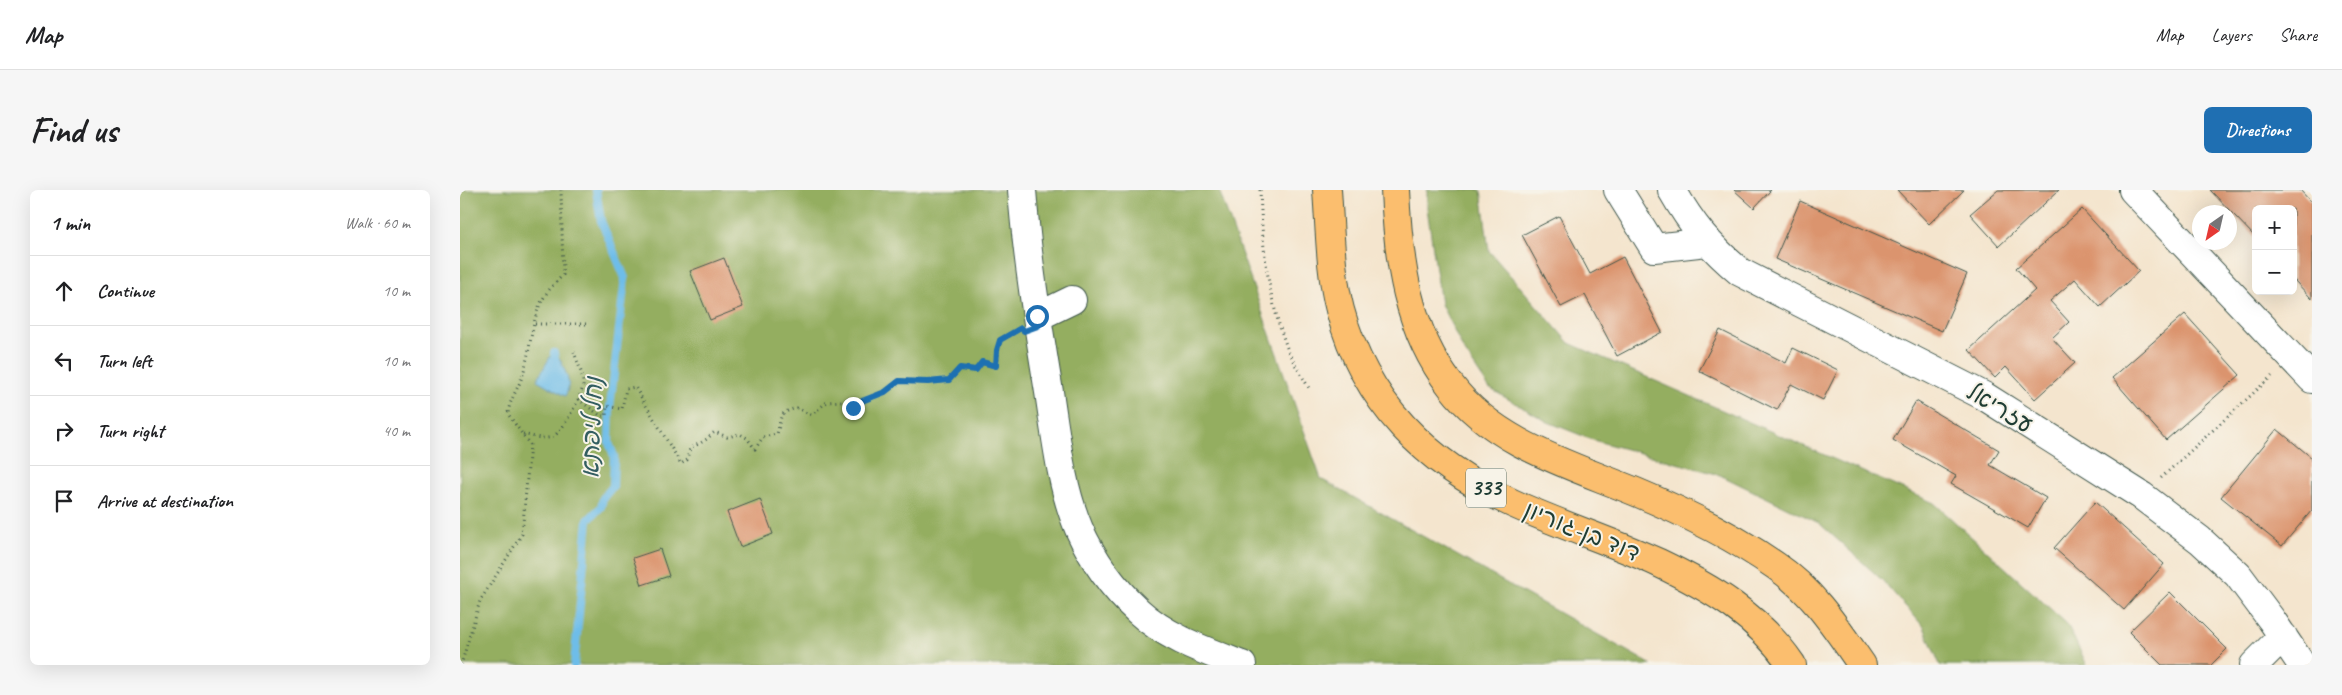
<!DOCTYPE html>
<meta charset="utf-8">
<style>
body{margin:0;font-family:Caveat,"Playpen Sans Hebrew",sans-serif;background:#f6f6f6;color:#202124}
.controls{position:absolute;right:15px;top:15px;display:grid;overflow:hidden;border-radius:8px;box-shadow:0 5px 20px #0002}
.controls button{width:45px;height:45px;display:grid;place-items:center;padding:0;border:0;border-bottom:1px solid #e0e0e0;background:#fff;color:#202124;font:25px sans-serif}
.compass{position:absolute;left:1732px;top:15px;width:45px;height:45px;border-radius:50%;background:#fff;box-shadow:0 5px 20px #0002;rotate:214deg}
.stop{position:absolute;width:15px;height:15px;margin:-11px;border:4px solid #1f6fb2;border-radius:50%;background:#fff}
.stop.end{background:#1f6fb2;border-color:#fff;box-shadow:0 1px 5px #0008}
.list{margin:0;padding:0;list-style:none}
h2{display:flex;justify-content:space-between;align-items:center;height:65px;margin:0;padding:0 20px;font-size:21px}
h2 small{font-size:16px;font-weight:400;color:#757577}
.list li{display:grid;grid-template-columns:32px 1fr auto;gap:15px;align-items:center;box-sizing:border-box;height:70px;padding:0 20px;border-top:1px solid #e0e0e0}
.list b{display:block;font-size:19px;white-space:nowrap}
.list em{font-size:16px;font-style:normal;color:#757577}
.icon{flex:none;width:28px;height:28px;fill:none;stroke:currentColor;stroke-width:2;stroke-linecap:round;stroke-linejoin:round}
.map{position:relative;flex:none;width:1852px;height:475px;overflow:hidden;border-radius:8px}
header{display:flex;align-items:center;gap:30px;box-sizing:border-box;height:70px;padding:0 25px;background:#fff;border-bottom:1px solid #e0e0e0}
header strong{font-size:24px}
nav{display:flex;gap:28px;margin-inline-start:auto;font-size:18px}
.intro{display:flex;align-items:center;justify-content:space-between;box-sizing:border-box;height:120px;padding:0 30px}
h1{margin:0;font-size:35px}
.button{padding:12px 22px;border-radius:8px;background:#1f6fb2;color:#fff;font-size:18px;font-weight:700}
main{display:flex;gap:30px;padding:0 30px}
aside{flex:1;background:#fff;border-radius:8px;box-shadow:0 5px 20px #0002}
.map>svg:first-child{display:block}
</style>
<header>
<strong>Map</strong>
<nav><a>Map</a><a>Layers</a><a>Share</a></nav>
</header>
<div class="intro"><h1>Find us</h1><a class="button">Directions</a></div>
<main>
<aside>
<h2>1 min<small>Walk · 60 m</small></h2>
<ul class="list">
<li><svg class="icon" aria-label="ahead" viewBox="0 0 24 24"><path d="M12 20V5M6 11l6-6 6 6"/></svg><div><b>Continue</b></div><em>10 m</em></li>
<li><svg class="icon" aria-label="left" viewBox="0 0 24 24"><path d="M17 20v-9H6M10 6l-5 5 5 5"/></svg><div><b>Turn left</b></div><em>10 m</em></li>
<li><svg class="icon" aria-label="right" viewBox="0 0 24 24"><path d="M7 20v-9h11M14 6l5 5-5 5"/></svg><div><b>Turn right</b></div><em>40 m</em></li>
<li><svg class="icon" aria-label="arrive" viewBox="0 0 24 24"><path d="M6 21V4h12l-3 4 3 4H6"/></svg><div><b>Arrive at destination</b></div></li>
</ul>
</aside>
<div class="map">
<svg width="1852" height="475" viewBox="0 0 1852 475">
<rect width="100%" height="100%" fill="#f7f3e8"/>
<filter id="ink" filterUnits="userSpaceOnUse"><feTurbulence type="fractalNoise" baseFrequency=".02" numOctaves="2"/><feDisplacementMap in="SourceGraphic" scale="10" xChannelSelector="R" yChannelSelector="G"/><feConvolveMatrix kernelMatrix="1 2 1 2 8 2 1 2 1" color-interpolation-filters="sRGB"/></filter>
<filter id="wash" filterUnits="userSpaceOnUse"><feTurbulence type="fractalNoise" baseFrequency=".0096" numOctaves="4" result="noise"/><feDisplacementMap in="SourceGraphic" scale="20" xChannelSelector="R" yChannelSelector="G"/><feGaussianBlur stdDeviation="1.12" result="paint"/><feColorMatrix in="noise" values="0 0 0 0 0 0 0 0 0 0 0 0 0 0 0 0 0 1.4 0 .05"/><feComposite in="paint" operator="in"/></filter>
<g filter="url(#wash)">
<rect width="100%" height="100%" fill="#f4e5ce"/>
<!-- forest -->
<path fill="#94ae60" stroke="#5a764a" d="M 0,0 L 759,0 L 861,289 L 1192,475 L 0,475 Z
M 967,0 L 1021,0 L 1029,61 L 1109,153 L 1474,313 L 1607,434 L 1627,475 L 1480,475 L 1464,437 L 1422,390 L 1359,333 L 1260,285 L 1133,250 L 1088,232 L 1029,198 L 1003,159 L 981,114 L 967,18 Z"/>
<!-- water -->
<path fill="#6ebde9" stroke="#467d8e" d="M 90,167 L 100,169 C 105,182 113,193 105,206 L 77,190 Z"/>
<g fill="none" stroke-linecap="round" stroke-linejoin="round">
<!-- stream -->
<path stroke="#6ebde9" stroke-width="8" d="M 94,163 L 95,168
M 114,475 L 128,330 L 141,317 L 143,308 L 153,296 L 154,266 L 149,253 L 150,217 L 165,88 L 141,31 L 136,0"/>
</g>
<g id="blocks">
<!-- building -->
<path fill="#db946e" d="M 1274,0 L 1311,0 L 1294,18 Z
M 1437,0 L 1504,0 L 1469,34 Z
M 1538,0 L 1599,0 L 1539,56 L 1510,24 Z
M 1750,0 L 1840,0 L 1852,13 L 1852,109 L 1833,89 L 1833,19 L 1796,19 L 1796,48 Z
M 1340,11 L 1507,84 L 1482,141 L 1315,69 Z
M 1622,19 L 1679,81 L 1640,117 L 1615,89 L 1590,111 L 1609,132 L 1592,148 L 1615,173 L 1575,209 L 1546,177 L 1535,188 L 1509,160 L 1575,100 L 1556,78 Z
M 1099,26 L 1130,84 L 1163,67 L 1202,142 L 1157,166 L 1125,105 L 1101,117 L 1062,45 Z
M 264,68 L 283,117 L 250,130 L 230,81 Z
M 1725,124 L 1780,185 L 1706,250 L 1652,188 Z
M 1260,140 L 1326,173 L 1333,158 L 1378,180 L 1363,210 L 1331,194 L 1317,220 L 1239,181 Z
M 1456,211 L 1539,260 L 1530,275 L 1586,308 L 1568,338 L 1491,294 L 1496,286 L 1433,250 Z
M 1817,239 L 1852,268 L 1852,320 L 1822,356 L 1761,307 Z
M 300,309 L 313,344 L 280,357 L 267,322 Z
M 1635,312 L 1704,374 L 1664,420 L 1594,358 Z
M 200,359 L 209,386 L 182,395 L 173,368 Z
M 1710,402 L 1767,459 L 1751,475 L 1702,475 L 1669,442 Z"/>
</g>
</g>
<g filter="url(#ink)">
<use href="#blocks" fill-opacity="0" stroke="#3f564b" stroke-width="1"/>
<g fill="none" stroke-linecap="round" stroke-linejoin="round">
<!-- minor casing -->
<g stroke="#3f564b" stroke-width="30">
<path id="minor" d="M 562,0 C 567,68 578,135 589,202 C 596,247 601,297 619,339 C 633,370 653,398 678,421 C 707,448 746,461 782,475
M 1158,0 L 1194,58 L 1247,52
M 1212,0 C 1232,35 1249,56 1280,82 L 1524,206 L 1682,306 L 1740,350 L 1778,385 L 1811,429 L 1842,475
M 1673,0 L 1852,189
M 577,127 L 612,110
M 1794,475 L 1823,446"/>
</g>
<!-- major casing -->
<g stroke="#3f564b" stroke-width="30">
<path id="major" d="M 867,0 C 870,39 870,82 880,120 C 905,213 966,273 1052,313 C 1100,335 1151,351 1199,373 C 1251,398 1299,426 1332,475
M 935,0 C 938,69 947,140 991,196 C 1035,254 1111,275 1176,302 C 1224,322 1273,346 1316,376 C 1353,401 1377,439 1402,475"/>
</g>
<!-- path -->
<path stroke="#3f564b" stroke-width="3" stroke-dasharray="1 4" stroke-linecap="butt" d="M 800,0 C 802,52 807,103 825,152 C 830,169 842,185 850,200
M 75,134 L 126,134
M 118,209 L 141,226 L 146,226 L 147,216 L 162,219 L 166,199 L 175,197 L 221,274 L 227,270 C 230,252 233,259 245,250 C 249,248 251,244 255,242 L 267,247 L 280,244 L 287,248 L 295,259 L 303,247 L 317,244 C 322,227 317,223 337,218 L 351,225 L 367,212 L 382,211 L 389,216 L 399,220 L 402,211 L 425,202 L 439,191 L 469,192 L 489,190 L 500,178 L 516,179 L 522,172 L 536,176 L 540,150 L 553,143
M 63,244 C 72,246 85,251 94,246 C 104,239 121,207 123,196 C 124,186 117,171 114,162
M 1701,288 L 1812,186
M 1,475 L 20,411 L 62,344 L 70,255 L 48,224 C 49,210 59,198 63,184 C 70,163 72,126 83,109 C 88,100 96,92 103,85 L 101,0"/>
<!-- minor -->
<use href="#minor" stroke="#fff" stroke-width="28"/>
<!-- major -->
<use href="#major" stroke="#fbbe6e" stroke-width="28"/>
</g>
</g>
<g fill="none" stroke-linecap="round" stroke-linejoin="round" filter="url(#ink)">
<!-- route -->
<path stroke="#1f6fb2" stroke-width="6" d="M 393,218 L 399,220 L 402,211 L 425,202 L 439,191 L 468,192 L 489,190 L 500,178 L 516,180 L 522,172 L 536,176 L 537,160 L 540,150 L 561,138 L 564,141 L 578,136 L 577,126"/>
</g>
<g text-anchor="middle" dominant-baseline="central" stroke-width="4" stroke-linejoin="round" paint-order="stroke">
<!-- shield labels -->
<rect fill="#f7f3e8" stroke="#60746a" stroke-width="1" x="1006" y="278.5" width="40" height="39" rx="4"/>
<g font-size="22" font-weight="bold" fill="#1f3d34">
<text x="1026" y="298">333</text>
</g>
<!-- street labels -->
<g font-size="24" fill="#1f3d34" stroke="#f7f3e8">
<text transform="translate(1540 218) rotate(31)">עזריאל</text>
<text transform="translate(1122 341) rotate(22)">דוד בן-גוריון</text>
</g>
<!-- water labels -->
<g font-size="25" font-style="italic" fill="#335d61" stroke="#f7f3e8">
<text transform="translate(132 238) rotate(-88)">נחל ליפתא</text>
</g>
</g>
</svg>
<div class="controls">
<button>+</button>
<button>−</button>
</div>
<svg class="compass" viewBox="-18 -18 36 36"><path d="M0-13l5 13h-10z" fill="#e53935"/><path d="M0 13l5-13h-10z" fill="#757577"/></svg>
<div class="stop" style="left:577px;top:126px"></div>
<div class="stop end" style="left:393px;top:218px"></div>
</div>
</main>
